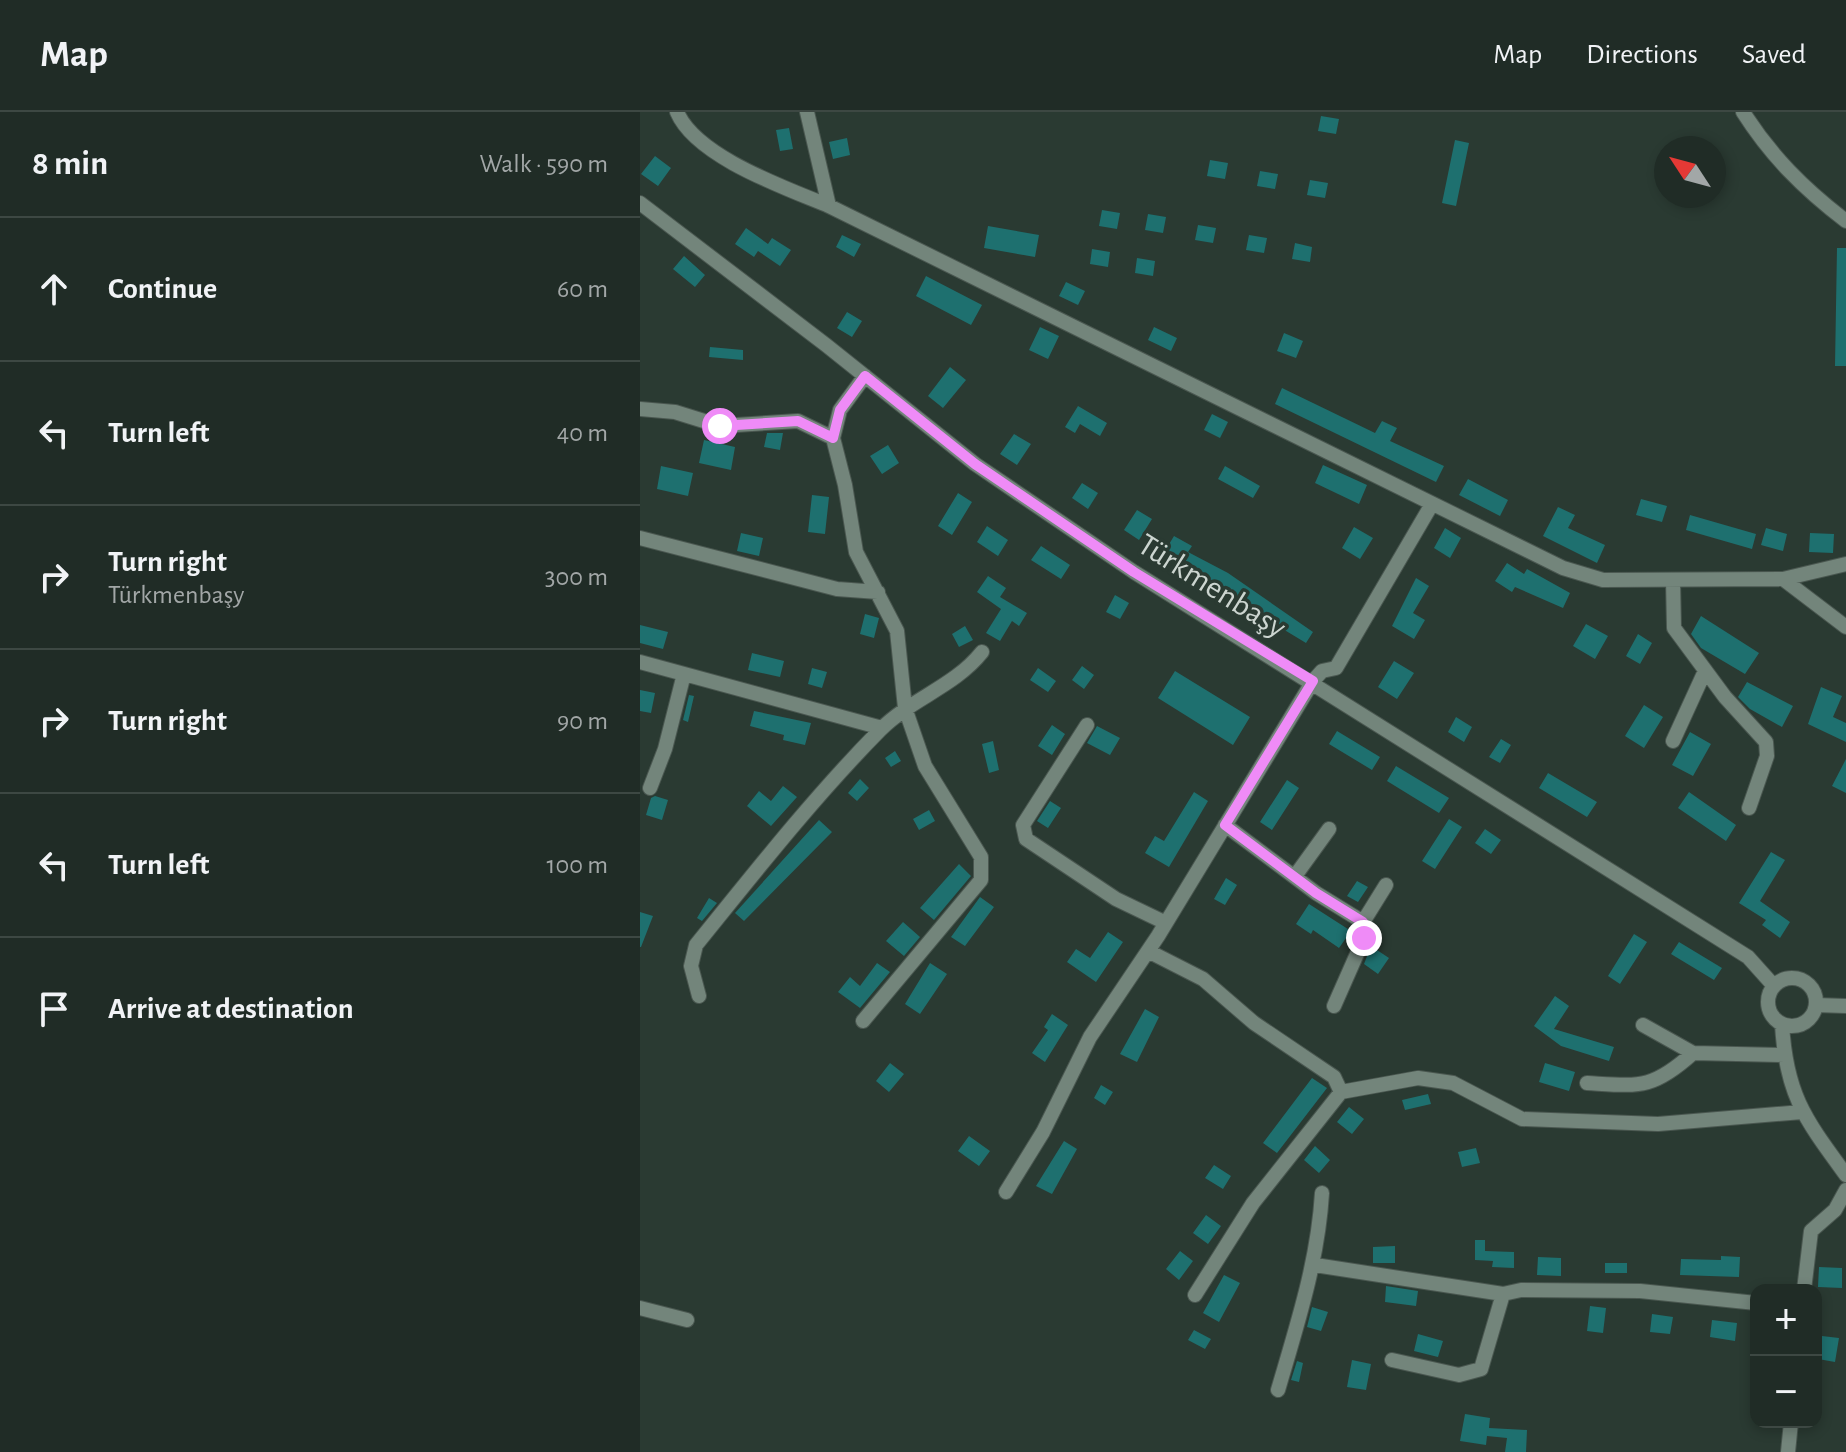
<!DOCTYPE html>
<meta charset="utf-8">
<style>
body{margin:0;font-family:"Alegreya Sans",sans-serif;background:#28342e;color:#f1f3f6}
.controls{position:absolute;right:24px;bottom:24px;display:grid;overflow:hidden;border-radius:16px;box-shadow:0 4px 12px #0003}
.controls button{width:72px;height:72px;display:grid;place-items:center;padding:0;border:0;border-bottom:2px solid #3d4843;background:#202c26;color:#f1f3f6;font:40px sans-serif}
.compass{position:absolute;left:1014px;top:24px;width:72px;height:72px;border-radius:50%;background:#202c26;box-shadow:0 4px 12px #0003;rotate:306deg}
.stop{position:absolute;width:24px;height:24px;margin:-18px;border:6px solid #ef8bf7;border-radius:50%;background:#fff}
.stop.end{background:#ef8bf7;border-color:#fff;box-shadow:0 2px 8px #0008}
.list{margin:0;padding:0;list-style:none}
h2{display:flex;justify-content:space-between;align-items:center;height:104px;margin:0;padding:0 32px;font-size:34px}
h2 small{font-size:26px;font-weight:400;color:#a2a7a7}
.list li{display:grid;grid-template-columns:52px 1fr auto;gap:24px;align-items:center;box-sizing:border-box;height:144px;padding:0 32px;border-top:2px solid #3d4843}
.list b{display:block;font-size:30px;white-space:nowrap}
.list p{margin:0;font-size:26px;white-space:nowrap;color:#a2a7a7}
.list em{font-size:26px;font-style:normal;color:#a2a7a7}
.icon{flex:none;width:44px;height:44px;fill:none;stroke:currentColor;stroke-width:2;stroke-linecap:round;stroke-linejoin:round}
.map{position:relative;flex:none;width:1206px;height:1340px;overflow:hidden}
header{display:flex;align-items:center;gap:48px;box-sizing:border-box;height:112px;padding:0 40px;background:#202c26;border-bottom:2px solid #3d4843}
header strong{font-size:38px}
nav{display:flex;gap:44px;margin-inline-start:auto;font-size:28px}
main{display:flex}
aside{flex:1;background:#202c26}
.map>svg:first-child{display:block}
</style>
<header>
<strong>Map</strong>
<nav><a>Map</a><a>Directions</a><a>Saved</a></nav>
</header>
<main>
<aside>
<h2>8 min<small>Walk · 590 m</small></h2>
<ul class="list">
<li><svg class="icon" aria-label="ahead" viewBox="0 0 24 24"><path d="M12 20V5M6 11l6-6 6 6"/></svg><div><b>Continue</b></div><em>60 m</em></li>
<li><svg class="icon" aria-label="left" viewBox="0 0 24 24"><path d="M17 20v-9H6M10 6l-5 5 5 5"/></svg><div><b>Turn left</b></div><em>40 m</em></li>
<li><svg class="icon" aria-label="right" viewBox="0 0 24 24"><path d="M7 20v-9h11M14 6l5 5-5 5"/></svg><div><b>Turn right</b><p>Türkmenbaşy</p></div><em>300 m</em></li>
<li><svg class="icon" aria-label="right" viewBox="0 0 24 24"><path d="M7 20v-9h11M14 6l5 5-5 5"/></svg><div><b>Turn right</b></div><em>90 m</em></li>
<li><svg class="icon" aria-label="left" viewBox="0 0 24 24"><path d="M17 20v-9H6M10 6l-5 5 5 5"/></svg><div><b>Turn left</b></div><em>100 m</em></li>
<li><svg class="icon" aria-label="arrive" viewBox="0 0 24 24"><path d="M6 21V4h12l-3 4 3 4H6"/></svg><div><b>Arrive at destination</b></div></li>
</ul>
</aside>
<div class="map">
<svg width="1206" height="1340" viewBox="0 0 1206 1340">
<rect width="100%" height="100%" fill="#2a3a32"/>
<!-- building -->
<path fill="#1e706f" d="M 681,4 L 699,7 L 696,22 L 678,19 Z
M 149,16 L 153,37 L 140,39 L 136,18 Z
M 207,26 L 210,43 L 193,47 L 189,30 Z
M 815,28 L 829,31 L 816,94 L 802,91 Z
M 15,44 L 31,56 L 18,74 L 1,62 Z
M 570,48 L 588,51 L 585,67 L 567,64 Z
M 620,59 L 638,62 L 635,77 L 617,74 Z
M 670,68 L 688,71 L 685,86 L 667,83 Z
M 462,98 L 480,101 L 477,117 L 459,114 Z
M 508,102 L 526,105 L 523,121 L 505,118 Z
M 558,113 L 576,116 L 573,131 L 555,128 Z
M 348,114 L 399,123 L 395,145 L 344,136 Z
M 106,116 L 128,132 L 132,126 L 151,138 L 140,154 L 118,139 L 114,145 L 95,132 Z
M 202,123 L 221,132 L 214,145 L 196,135 Z
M 609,123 L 627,126 L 624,141 L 606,138 Z
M 655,131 L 672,135 L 670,150 L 652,147 Z
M 1197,136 L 1206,136 L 1206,254 L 1195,254 Z
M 452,137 L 470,140 L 468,155 L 450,152 Z
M 44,144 L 65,163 L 55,175 L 33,157 Z
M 497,146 L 515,149 L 513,164 L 495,161 Z
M 286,164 L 342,193 L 331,213 L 276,184 Z
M 426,170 L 445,179 L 438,193 L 419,184 Z
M 207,200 L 222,209 L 212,225 L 197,216 Z
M 400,215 L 419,224 L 408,247 L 389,238 Z
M 514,215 L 537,226 L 531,239 L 508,228 Z
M 644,221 L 663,229 L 656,246 L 637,239 Z
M 70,235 L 103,238 L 103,248 L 69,245 Z
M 310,255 L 326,268 L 303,296 L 288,284 Z
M 642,276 L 735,321 L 742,309 L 757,316 L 750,329 L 804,354 L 796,370 L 635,292 Z
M 438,294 L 467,311 L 460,324 L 440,312 L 435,321 L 425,315 Z
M 572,302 L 588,310 L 580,326 L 564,318 Z
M 127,321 L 143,321 L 140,338 L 124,335 Z
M 374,322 L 391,332 L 377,353 L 360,342 Z
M 64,328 L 95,335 L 91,358 L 59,351 Z
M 248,333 L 259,351 L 242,362 L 230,344 Z
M 683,353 L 727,373 L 719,392 L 675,371 Z
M 21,354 L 53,361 L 48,384 L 17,377 Z
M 585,354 L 620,374 L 613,386 L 578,367 Z
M 828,367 L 868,388 L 860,404 L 819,383 Z
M 442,371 L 458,381 L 448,397 L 432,386 Z
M 318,381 L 332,390 L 312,423 L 298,414 Z
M 172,383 L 189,385 L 185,422 L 168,420 Z
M 1001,387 L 1027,394 L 1022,410 L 996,403 Z
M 918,395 L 935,403 L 928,416 L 965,433 L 957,451 L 903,424 Z
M 497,398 L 512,407 L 499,428 L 484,418 Z
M 1050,403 L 1116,422 L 1112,437 L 1046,418 Z
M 347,414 L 368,428 L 358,444 L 337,430 Z
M 714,415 L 733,426 L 720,447 L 702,436 Z
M 805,416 L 821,426 L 810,446 L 794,436 Z
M 1126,416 L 1147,422 L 1143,439 L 1121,433 Z
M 101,421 L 123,426 L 119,444 L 97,439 Z
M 1170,421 L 1194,422 L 1193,441 L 1169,440 Z
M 534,424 L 552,434 L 548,440 L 588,461 L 673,520 L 666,531 L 522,444 Z
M 401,434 L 430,453 L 421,467 L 391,448 Z
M 867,451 L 884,462 L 887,457 L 930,481 L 923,496 L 875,475 L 872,480 L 855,469 Z
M 348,464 L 366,476 L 360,485 L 387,501 L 379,514 L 372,509 L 360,529 L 346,521 L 361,497 L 337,480 Z
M 776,466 L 789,474 L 773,501 L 785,508 L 774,527 L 752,514 Z
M 475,483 L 489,491 L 480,507 L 466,500 Z
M 225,502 L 239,506 L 234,526 L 220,522 Z
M 1061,504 L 1119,541 L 1105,562 L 1061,536 L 1051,522 Z
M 946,512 L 968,524 L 955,547 L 933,534 Z
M 0,513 L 28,520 L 23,537 L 0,531 Z
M 325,514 L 333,528 L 319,535 L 312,522 Z
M 998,522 L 1012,531 L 1000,552 L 986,544 Z
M 112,541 L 144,549 L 140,565 L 108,558 Z
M 754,549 L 774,561 L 757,587 L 738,575 Z
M 442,554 L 454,563 L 444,577 L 432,568 Z
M 172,556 L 187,560 L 182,576 L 168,572 Z
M 398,556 L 416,569 L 408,580 L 390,568 Z
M 535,559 L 610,605 L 593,633 L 518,586 Z
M 1107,570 L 1153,594 L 1142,615 L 1110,597 L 1098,585 Z
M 1181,575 L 1202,584 L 1193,605 L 1206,611 L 1206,630 L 1168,612 Z
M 0,578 L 15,581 L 11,601 L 0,599 Z
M 49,583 L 54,584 L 48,610 L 43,608 Z
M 1004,593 L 1023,605 L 1004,636 L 985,624 Z
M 114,599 L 171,611 L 165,633 L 143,628 L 144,623 L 110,614 Z
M 816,605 L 832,615 L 824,630 L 808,620 Z
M 412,613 L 425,622 L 412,643 L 398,634 Z
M 457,614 L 480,626 L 470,643 L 447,631 Z
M 697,619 L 740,645 L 732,658 L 689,632 Z
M 1050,620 L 1071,632 L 1053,664 L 1032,653 Z
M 861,627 L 871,633 L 860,651 L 849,645 Z
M 353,629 L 359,658 L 349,661 L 342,632 Z
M 255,639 L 261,649 L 251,655 L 245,646 Z
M 1206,647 L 1206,681 L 1192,674 Z
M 756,654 L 809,686 L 799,701 L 747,669 Z
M 908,661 L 957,690 L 947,705 L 899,676 Z
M 220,667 L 229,676 L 217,689 L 208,681 Z
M 647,668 L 659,676 L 632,718 L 620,710 Z
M 143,674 L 157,685 L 131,714 L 107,694 L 119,679 L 131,689 Z
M 554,680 L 568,689 L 529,755 L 505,741 L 515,724 L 524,729 Z
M 1049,680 L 1096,713 L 1086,729 L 1038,696 Z
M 15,684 L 28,688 L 22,708 L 6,703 L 11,686 Z
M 410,689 L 421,696 L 408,716 L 397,709 Z
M 289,698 L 295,709 L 279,718 L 273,707 Z
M 809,707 L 822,715 L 795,757 L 782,749 Z
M 179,708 L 192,720 L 104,809 L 95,801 Z
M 845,717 L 861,728 L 851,742 L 835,731 Z
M 1131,740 L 1145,748 L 1120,789 L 1150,810 L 1140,826 L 1122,813 L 1126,808 L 1099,791 Z
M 319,752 L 331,764 L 294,808 L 280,796 Z
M 586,766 L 597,773 L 585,793 L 574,787 Z
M 717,769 L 728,775 L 718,790 L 707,784 Z
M 340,785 L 354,795 L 325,834 L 311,825 Z
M 69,786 L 77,791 L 62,809 L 57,806 Z
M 669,792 L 711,819 L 699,836 L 673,818 L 671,822 L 656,812 Z
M 0,800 L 13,804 L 1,835 L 0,835 Z
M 263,810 L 280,825 L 264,844 L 246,829 Z
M 468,820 L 483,830 L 456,870 L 427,850 L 436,837 L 450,846 Z
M 994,822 L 1007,830 L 980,872 L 968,864 Z
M 1039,830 L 1082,856 L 1074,868 L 1031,842 Z
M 731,834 L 749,846 L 738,862 L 724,852 Z
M 237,851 L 250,860 L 220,896 L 198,880 L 210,865 L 220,874 Z
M 290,851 L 307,862 L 280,902 L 265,892 Z
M 915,884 L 929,894 L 914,917 L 974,935 L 969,949 L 921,934 L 894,914 Z
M 505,897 L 519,905 L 497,950 L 480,942 Z
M 412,902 L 428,913 L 405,950 L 392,941 L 408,918 L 404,915 Z
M 250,951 L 264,962 L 249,980 L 236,969 Z
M 905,951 L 935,960 L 929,979 L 899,970 Z
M 672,966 L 687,976 L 637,1041 L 623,1031 Z
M 461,973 L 473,980 L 465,993 L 454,986 Z
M 788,982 L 791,992 L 765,998 L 762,988 Z
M 709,995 L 724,1007 L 712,1022 L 697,1010 Z
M 329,1024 L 350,1039 L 339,1054 L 318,1039 Z
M 424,1029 L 437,1037 L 412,1082 L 396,1074 Z
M 675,1034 L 690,1048 L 679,1061 L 664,1048 Z
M 836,1036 L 840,1051 L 822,1055 L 818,1040 Z
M 574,1053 L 591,1064 L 583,1077 L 565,1066 Z
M 566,1103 L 581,1114 L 568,1132 L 553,1121 Z
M 835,1128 L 845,1128 L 845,1139 L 874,1140 L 874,1156 L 852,1155 L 853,1149 L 835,1148 Z
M 755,1134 L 755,1151 L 733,1151 L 733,1135 Z
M 540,1139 L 553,1149 L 539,1168 L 526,1157 Z
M 1081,1144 L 1100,1145 L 1099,1165 L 1040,1163 L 1041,1147 L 1081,1148 Z
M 898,1145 L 921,1146 L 921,1164 L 897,1163 Z
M 965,1151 L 987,1151 L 987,1161 L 965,1161 Z
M 1179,1155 L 1202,1156 L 1202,1176 L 1178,1175 Z
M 584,1163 L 600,1171 L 579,1210 L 563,1201 Z
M 746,1174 L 778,1179 L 776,1194 L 745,1190 Z
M 950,1194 L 966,1196 L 963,1221 L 947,1219 Z
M 672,1195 L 688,1200 L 681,1219 L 667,1215 Z
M 1012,1202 L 1033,1205 L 1030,1222 L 1010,1220 Z
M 1072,1208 L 1097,1211 L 1095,1229 L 1070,1225 Z
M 554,1218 L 571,1227 L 565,1237 L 548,1228 Z
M 778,1222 L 803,1229 L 798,1245 L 774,1239 Z
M 1182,1224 L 1199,1226 L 1195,1250 L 1178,1247 Z
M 712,1248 L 731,1252 L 726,1278 L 707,1275 Z
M 657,1249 L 663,1251 L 659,1270 L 651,1268 Z
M 825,1302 L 850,1306 L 849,1316 L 887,1318 L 886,1340 L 865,1340 L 867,1326 L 847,1324 L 846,1333 L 820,1329 Z"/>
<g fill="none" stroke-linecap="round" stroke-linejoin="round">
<!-- minor casing -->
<g stroke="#4a5750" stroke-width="16">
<path id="minor" d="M 37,0 C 56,45 146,76 189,94 L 923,456 L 963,468 L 1143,467 L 1206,452
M 167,0 L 189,94
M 1103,0 C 1131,44 1164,77 1206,109
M 0,91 L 186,233 L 335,352 L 494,460 L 1108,845 L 1134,874
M 0,297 L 35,300 L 80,314 L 158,309 L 193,326
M 0,426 L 197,477 L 238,480
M 1143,467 L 1206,515
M 1033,468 L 1034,516 L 1085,585 L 1126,630 L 1127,644 L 1109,696
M 0,550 L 242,616
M 447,613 L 383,713 L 386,727 L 476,787 L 526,811
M 1033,629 L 1065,559
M 10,676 L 25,637 L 44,562
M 585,713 L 676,781 L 723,810 L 746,773
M 655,764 L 689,717
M 508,839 L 563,867 L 614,911 L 694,965 L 701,980 L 613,1091 L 555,1183
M1128 890a24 24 0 1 1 48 0a24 24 0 1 1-48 0Z
M 59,884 L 51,854 L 56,833 C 115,760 174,685 240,618 C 272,586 314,575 342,540
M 1176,893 L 1206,894
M 694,894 L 724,826 L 723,810
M 223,909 L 341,768 L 341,745 L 285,654 L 265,596 L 257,519 L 216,440 L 205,373 L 193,326 L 200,298 L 225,264
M 1142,912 C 1146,983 1165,1007 1206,1063
M 1003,913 L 1053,941 L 1144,943
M 947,971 C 999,974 1012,978 1053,941
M 701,980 L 778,966 L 813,971 L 882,1007 L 1018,1012 L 1162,1000
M 366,1080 L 403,1020 L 450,925 L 518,824 L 673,569 L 682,559 L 696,556 L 792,392
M 675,1153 L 863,1182 L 881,1178 L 1000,1179 L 1116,1191
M 1164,1178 L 1171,1119 L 1195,1098 L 1206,1078
M 0,1196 L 47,1208
M 752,1248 L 819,1263 L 841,1257 L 863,1182
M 638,1278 C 657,1213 678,1149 682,1081
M 1148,1340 L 1151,1310"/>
</g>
<!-- minor -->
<use href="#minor" stroke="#73857b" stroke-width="14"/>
</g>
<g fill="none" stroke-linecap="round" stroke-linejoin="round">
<!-- route -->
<path stroke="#ef8bf7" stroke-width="10" d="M 80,314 L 158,309 L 193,326 L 200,298 L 225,264 L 335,352 L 494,460 L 673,569 L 585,713 L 676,781 L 723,810 L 724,826"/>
</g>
<g text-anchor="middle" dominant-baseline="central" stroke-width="7" stroke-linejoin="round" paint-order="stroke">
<!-- street labels -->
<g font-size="32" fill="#ccd5d0" stroke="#2a3a32">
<text transform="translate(572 474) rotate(32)">Türkmenbaşy</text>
</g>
</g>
</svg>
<div class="controls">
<button>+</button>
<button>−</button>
</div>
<svg class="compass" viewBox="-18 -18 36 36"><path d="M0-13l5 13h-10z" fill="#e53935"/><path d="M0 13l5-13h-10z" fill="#a2a7a7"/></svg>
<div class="stop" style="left:80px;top:314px"></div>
<div class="stop end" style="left:724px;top:826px"></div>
</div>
</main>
